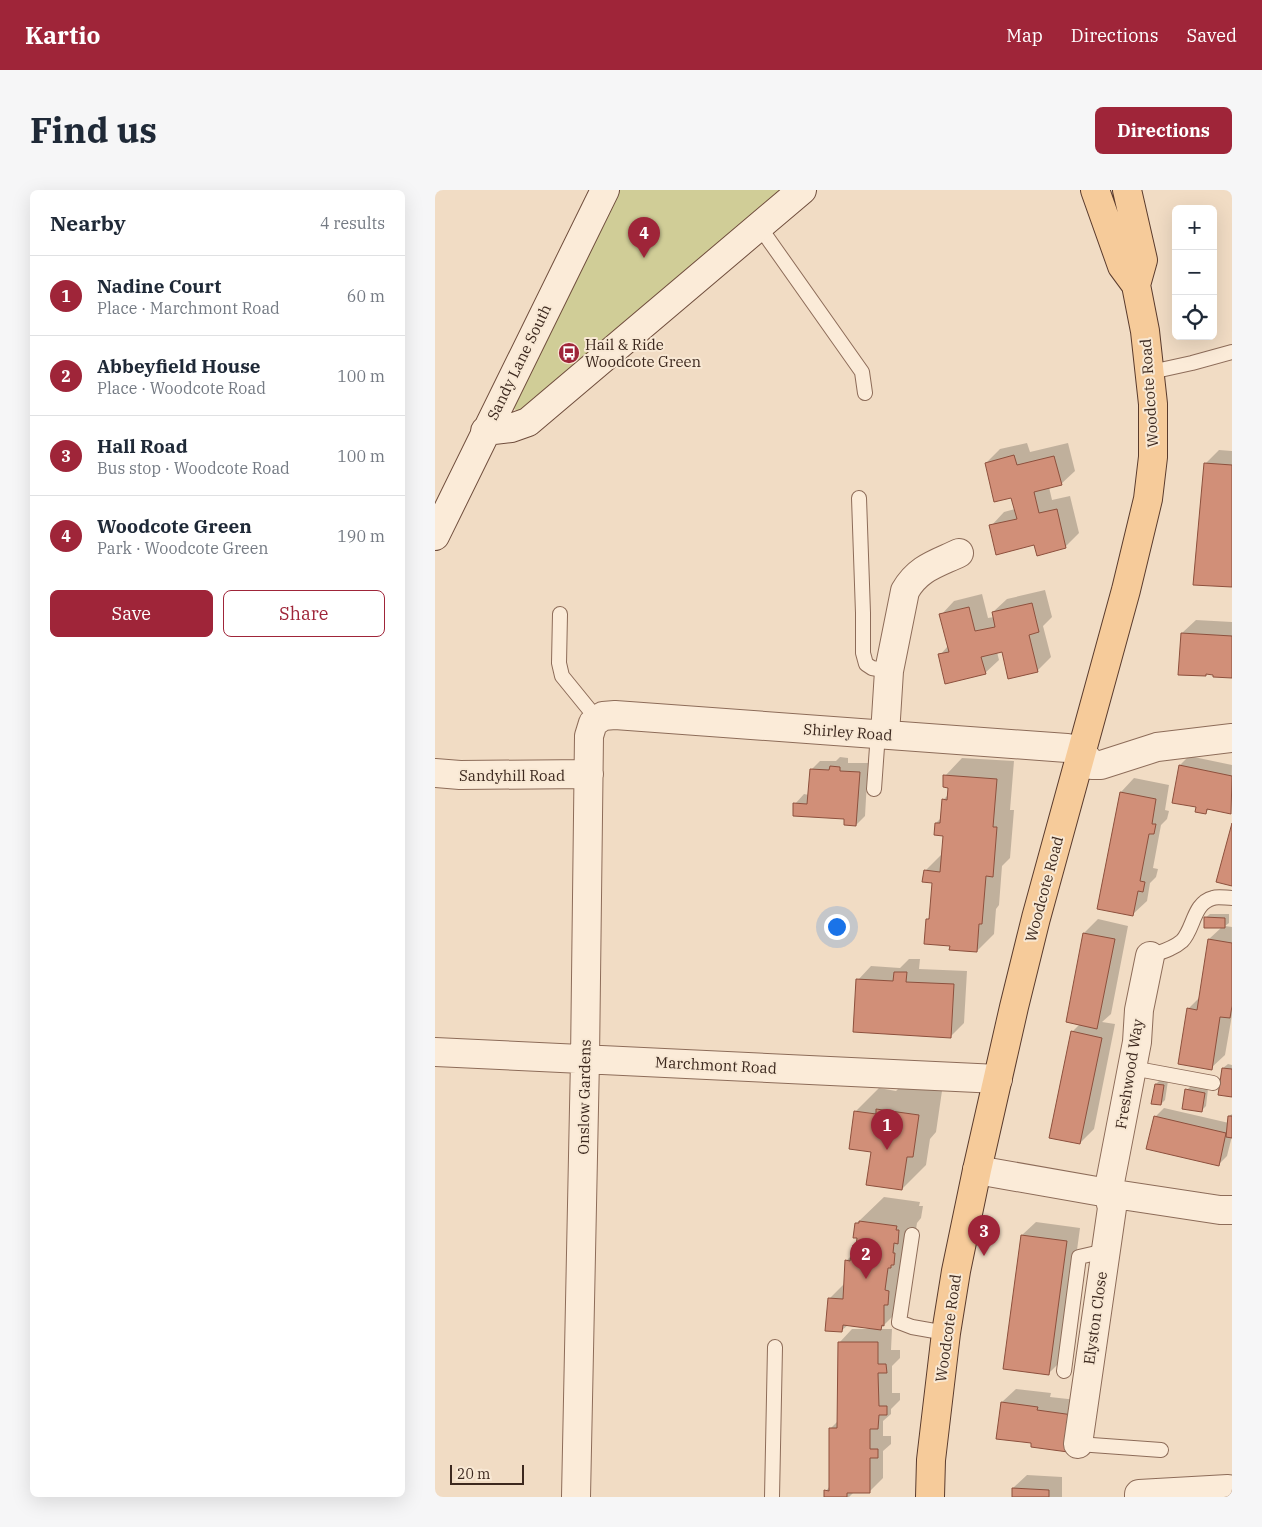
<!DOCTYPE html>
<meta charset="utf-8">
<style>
body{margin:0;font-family:"IBM Plex Serif",serif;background:#f6f6f7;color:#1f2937}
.controls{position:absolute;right:15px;top:15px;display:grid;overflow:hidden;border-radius:8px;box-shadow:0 5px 20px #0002}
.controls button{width:45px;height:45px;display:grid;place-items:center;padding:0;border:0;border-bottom:1px solid #e0e1e3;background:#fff;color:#1f2937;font:25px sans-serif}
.scale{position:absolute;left:15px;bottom:12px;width:74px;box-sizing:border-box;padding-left:5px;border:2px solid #3c281e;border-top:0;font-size:14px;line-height:18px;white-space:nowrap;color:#3c281e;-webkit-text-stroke:4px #f8e8d4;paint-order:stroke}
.you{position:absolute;left:401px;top:736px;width:18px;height:18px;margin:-12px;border:4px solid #fff;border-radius:50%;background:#1a73e8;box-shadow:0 0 0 8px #1a73e833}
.badge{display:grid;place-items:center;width:32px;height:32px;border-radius:50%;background:#9f2539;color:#fff;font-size:16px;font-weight:700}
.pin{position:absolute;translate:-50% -41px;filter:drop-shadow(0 1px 2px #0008)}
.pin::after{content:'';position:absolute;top:26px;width:18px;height:15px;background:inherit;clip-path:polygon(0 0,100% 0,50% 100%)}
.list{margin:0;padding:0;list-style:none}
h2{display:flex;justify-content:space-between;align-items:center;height:65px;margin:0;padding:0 20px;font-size:21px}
h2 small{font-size:16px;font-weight:400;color:#747a83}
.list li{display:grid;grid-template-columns:32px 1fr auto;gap:15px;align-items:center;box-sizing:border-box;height:80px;padding:0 20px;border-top:1px solid #e0e1e3}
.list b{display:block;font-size:19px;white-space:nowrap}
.list p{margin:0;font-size:16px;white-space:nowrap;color:#747a83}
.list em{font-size:16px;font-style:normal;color:#747a83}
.actions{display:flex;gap:10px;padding:15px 20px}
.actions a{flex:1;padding:11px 0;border:1px solid #9f2539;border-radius:8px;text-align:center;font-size:18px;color:#9f2539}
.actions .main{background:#9f2539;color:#fff}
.icon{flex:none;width:28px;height:28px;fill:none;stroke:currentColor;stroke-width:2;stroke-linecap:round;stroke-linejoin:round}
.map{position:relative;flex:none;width:797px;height:1307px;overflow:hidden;border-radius:8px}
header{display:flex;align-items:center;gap:30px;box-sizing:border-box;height:70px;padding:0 25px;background:#9f2539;color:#fff}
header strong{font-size:24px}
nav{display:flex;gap:28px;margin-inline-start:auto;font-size:18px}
.intro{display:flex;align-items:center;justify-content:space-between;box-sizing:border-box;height:120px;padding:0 30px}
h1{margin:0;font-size:35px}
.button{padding:12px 22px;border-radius:8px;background:#9f2539;color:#fff;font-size:18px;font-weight:700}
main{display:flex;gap:30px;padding:0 30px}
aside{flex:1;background:#fff;border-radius:8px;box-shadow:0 5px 20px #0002}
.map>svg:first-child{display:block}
</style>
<header>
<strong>Kartio</strong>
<nav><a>Map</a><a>Directions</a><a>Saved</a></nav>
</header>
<div class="intro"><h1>Find us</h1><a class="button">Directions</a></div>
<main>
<aside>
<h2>Nearby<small>4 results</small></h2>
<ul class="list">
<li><span class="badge">1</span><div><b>Nadine Court</b><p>Place · Marchmont Road</p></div><em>60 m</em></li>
<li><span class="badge">2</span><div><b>Abbeyfield House</b><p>Place · Woodcote Road</p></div><em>100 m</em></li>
<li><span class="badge">3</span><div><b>Hall Road</b><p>Bus stop · Woodcote Road</p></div><em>100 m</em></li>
<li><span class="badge">4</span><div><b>Woodcote Green</b><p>Park · Woodcote Green</p></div><em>190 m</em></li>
</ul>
<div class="actions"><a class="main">Save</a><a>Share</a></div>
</aside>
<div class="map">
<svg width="797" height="1307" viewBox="0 0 797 1307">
<rect width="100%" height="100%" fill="#f1dcc4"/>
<!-- green -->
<path fill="#d0cd97" d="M 182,0 L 350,0 L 88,220 L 82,221 L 77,217 Z"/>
<!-- shadow -->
<path fill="#0003" d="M 592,253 L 595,262 L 633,253 L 640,281 L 626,294 L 614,297 L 617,310 L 635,306 L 644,343 L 630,357 L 600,354 L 556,336 L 569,322 L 580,319 L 577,307 L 551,273 L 565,259 Z
M 784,260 L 797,261 L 797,396 L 770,274 Z
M 610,400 L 617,427 L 608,436 L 616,467 L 602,481 L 568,461 L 562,462 L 564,470 L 550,483 L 505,465 L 513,456 L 506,425 L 519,411 L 547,404 L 553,428 L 559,427 L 558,422 L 572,409 Z
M 761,430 L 797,432 L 797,487 L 772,483 L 770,485 L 747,443 Z
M 754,566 L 797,575 L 796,623 L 774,619 L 770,623 L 763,616 L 738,612 L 745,575 Z
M 405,567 L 413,568 L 413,573 L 433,573 L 430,626 L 421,635 L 411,628 L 360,614 L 369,604 L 374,605 L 376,580 L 385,571 L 401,571 Z
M 527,568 L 579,571 L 575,620 L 579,620 L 575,668 L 567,676 L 564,715 L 561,719 L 559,744 L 542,761 L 516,755 L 493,729 L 496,726 L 498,692 L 490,681 L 508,663 L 509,644 L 501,633 L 507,627 L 508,610 L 514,604 L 514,597 L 510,586 Z
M 699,588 L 734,595 L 730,620 L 734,621 L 732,629 L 726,635 L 718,678 L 723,679 L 721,687 L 715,693 L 712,711 L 698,724 L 663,718 L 686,602 Z
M 775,724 L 794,724 L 794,733 L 790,736 L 797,737 L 797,825 L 790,865 L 776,878 L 753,819 L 765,807 L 774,749 L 787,737 L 770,728 Z
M 663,729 L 693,736 L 676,824 L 667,832 L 680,834 L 659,939 L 645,953 L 637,842 L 645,834 L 632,831 L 649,743 Z
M 474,769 L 485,769 L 484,779 L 532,781 L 529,833 L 516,846 L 423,790 L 436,776 L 465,778 Z
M 793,874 L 797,875 L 797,906 L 788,878 Z
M 725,890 L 733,891 L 730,910 L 726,914 L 721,894 Z
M 466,896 L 507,901 L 501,942 L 495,949 L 491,975 L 467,999 L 437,961 L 420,922 L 444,898 L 461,901 Z
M 756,896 L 773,899 L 771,916 L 766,921 L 752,900 Z
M 729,918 L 794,933 L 794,926 L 797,924 L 797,946 L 792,966 L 783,975 L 720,927 Z
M 449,1007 L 485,1012 L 484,1016 L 488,1016 L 486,1028 L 482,1033 L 481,1039 L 484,1040 L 482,1050 L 470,1114 L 445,1139 L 457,1139 L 456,1160 L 465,1160 L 465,1168 L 457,1176 L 457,1203 L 465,1203 L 465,1210 L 456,1219 L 456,1224 L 448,1231 L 448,1246 L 456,1246 L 456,1254 L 448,1261 L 448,1288 L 434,1302 L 419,1302 L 414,1307 L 391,1307 L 391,1301 L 395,1296 L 396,1238 L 404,1230 L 404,1153 L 417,1139 L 436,1139 L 436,1137 L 413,1135 L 406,1141 L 395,1108 L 410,1093 L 412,1070 L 418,1064 L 419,1056 L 423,1051 L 422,1033 Z
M 601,1032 L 645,1038 L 627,1170 L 613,1184 L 587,1045 Z
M 581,1199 L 616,1203 L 615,1207 L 651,1211 L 598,1252 L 567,1212 Z
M 592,1285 L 627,1287 L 627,1307 L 578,1307 L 578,1298 Z"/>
<!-- building -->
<path fill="#d18f78" stroke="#8d503d" d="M 579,265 L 582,275 L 619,266 L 627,295 L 599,302 L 604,323 L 622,319 L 631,358 L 602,366 L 599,355 L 561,365 L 554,335 L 582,329 L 576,308 L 559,312 L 550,273 Z
M 769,273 L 797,275 L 797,397 L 758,395 Z
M 597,413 L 604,442 L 594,445 L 603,482 L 573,489 L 567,462 L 546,467 L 551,484 L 510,494 L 503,464 L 514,462 L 504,424 L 534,417 L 540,441 L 560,437 L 557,422 Z
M 746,443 L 797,446 L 797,488 L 778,487 L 778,485 L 771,484 L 771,486 L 743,485 Z
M 744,575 L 797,586 L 796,624 L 772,619 L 771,624 L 760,622 L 761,617 L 737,613 Z
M 395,576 L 405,577 L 405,581 L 425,582 L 421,636 L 409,635 L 409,629 L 358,626 L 358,613 L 372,614 L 375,579 L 394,580 Z
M 508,585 L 562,589 L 558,637 L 562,637 L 558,687 L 551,686 L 547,734 L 544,734 L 542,762 L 514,760 L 515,756 L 489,754 L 491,729 L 494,729 L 497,693 L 487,692 L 489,680 L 505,682 L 508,646 L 499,645 L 500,633 L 505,633 L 507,609 L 512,610 L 513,598 L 508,597 Z
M 685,602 L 721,609 L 717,634 L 721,634 L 719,644 L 714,644 L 705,691 L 710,692 L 708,702 L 703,701 L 698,726 L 662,719 Z
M 797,633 L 797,696 L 781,692 Z
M 769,727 L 790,728 L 790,738 L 769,738 Z
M 648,743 L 680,749 L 662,839 L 631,832 Z
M 773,749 L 797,753 L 797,816 L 795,828 L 785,827 L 777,880 L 743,874 L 752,818 L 762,820 Z
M 459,782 L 472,782 L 471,792 L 519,794 L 516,848 L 418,842 L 421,789 L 458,791 Z
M 636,841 L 667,848 L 645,954 L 614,948 Z
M 787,878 L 797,879 L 797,907 L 783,905 Z
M 720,894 L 729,895 L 726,915 L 716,914 Z
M 750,899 L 770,903 L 767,922 L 747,919 Z
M 441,919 L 484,925 L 478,967 L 472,967 L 467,1000 L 431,995 L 436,962 L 414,959 L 419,921 L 441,924 Z
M 719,926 L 791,943 L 784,976 L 711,959 Z
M 793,926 L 797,926 L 797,948 L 791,947 Z
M 424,1031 L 462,1036 L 461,1040 L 464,1040 L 463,1054 L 459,1053 L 458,1063 L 460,1063 L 459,1075 L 456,1075 L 456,1078 L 453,1078 L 450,1100 L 454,1101 L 453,1115 L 449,1115 L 449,1136 L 447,1135 L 446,1140 L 408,1135 L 407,1142 L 390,1141 L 393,1108 L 408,1109 L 410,1070 L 415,1071 L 418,1055 L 421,1056 L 422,1048 L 418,1048 L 420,1033 L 424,1033 Z
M 586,1045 L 632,1051 L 614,1185 L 568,1179 Z
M 403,1152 L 443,1152 L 443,1174 L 451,1174 L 452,1183 L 443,1183 L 444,1216 L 452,1216 L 452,1225 L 444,1225 L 443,1239 L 435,1239 L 435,1259 L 443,1259 L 443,1268 L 435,1268 L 435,1303 L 412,1303 L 412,1307 L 389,1307 L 389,1300 L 394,1301 L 394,1238 L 402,1238 Z
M 566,1212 L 603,1217 L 602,1220 L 638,1225 L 633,1262 L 596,1257 L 596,1253 L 561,1249 Z
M 577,1298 L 614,1300 L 614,1307 L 577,1307 Z"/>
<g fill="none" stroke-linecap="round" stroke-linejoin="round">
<!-- lane casing -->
<g stroke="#8d6c59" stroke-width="16">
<path id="lane" d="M 324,36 L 427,182 L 430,203
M 716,182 L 757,173 L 797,162
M 424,308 L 428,423 L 428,463 L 431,474 L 437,478 L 454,481
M 125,424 L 124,473 L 127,486 L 162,529
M 439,599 L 443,543
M 715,766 C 726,762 738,759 747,751 C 759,739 758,713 778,708 C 783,706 791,708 797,708
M 697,878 L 778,893
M 477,1045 L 464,1132 L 477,1137 L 511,1143
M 629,1181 L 644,1067 L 670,1061
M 643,1254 L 726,1260
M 337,1307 L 340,1157"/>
</g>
<!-- street casing -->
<g stroke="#8d6c59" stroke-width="30">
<path id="street" d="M 450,544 L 454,481 L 470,401 C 483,378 501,374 524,363
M 0,583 L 25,585 L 154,584
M 0,862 L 563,889
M 542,980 L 673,1003 L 785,1020 L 797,1020
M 643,1254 L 677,1018 L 673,1003 L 702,852 L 704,820 L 715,766
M 141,1307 L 150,869 L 154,546 L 158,533 L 168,526 L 180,525 L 632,558 L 646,561 L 657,575 L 666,575 L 722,557 L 797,548
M 704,1307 L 704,1304 L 793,1299"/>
</g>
<!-- secondary casing -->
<g stroke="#6f4d3c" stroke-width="30">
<path id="secondary" d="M 50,241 L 76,238 L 93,232 L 367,0
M 0,346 L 170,0"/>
</g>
<!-- primary casing -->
<g stroke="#5a3b2d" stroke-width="30">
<path id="primary" d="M 692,0 L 708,70 L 701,95
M 495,1307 L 496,1270 L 511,1143 L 521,1081 L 542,980 L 579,817 L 601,728 L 691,400 L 713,309 L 718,267 L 718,214 L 710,141 L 701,95 L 687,76 L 660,0"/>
</g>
<!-- lane -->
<use href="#lane" stroke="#fbebd8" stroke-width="14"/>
<!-- street -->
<use href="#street" stroke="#fbebd8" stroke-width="28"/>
<!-- secondary -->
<use href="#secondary" stroke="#fbebd8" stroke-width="28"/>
<!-- primary -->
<use href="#primary" stroke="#f6cb9a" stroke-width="28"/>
</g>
<!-- icons -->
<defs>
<g id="bus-disc" transform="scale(1.125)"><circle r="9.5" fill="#9f2539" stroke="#f8e8d4"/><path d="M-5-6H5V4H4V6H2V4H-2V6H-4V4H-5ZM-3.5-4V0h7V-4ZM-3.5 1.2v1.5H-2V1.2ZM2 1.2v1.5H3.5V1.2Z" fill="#fff"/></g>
</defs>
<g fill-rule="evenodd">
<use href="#bus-disc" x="134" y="163"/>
</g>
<g text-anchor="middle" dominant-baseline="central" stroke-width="4" stroke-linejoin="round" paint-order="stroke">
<!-- poi labels -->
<g font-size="15" fill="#3c281e" stroke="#f8e8d4" text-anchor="start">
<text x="150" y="154">Hail &amp; Ride<tspan x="150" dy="17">Woodcote Green</tspan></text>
</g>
<!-- street labels -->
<g font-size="15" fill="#3c281e" stroke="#f8e8d4">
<text transform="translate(84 172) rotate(-64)">Sandy Lane South</text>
<text transform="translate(714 203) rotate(-94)">Woodcote Road</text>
<text transform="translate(413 542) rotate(4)">Shirley Road</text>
<text x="77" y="585">Sandyhill Road</text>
<text transform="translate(609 699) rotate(-75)">Woodcote Road</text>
<text transform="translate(281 875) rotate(3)">Marchmont Road</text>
<text transform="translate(694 884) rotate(-81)">Freshwood Way</text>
<text transform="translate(149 907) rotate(-89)">Onslow Gardens</text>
<text transform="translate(660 1128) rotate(-82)">Elyston Close</text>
<text transform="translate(513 1138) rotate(-82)">Woodcote Road</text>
</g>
</g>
</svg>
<div class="controls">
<button>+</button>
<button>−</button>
<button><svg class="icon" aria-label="locate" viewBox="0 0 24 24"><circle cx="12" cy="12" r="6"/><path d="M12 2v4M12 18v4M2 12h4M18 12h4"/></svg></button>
</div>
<div class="scale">20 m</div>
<div class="you"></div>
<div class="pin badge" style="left:452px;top:960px">1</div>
<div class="pin badge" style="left:431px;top:1089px">2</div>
<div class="pin badge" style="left:549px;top:1066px">3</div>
<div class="pin badge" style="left:209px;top:68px">4</div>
</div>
</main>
